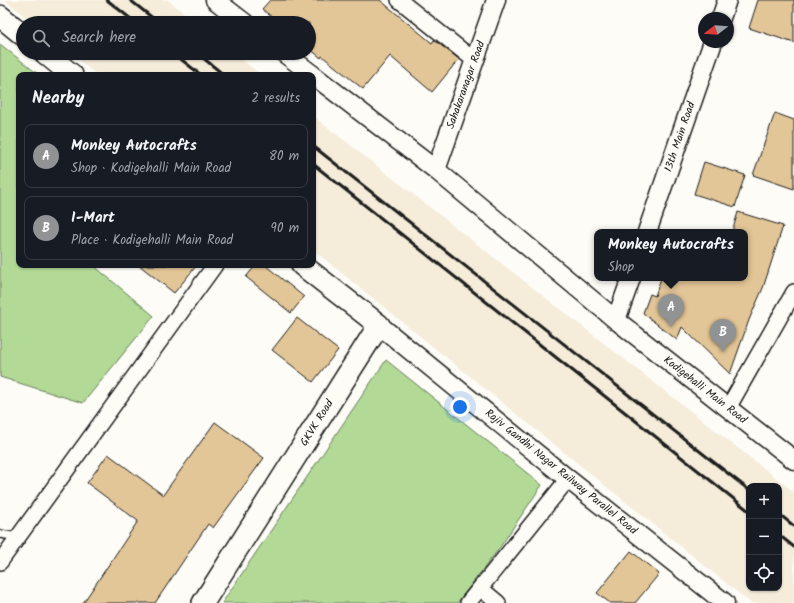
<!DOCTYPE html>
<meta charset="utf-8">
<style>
body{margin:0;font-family:Kalam,sans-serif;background:#20242c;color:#f1f3f6}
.controls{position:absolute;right:12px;bottom:12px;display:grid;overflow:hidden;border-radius:8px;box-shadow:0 1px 3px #0004}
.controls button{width:36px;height:36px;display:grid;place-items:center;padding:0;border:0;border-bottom:1px solid #363941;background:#171b24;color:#f1f3f6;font:20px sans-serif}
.compass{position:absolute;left:698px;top:12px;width:36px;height:36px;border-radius:50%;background:#171b24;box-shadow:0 1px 3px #0004;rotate:253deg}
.you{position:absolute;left:460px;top:407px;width:14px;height:14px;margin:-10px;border:3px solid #fff;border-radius:50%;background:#1a73e8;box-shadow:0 0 0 6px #1a73e833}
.badge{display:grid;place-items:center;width:26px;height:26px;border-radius:50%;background:#919294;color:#fff;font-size:13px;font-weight:700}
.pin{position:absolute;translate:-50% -33px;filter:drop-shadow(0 1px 2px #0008)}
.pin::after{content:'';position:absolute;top:21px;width:14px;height:12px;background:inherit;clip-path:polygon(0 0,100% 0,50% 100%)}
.popup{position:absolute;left:594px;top:229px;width:154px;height:52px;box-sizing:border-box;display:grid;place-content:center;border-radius:8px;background:#171b24;filter:drop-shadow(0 1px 3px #0005);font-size:13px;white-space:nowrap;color:#9ea1a6}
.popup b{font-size:15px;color:#f1f3f6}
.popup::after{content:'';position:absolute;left:50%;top:100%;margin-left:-8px;border:8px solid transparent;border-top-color:#171b24}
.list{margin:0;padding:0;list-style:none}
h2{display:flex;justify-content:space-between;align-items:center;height:52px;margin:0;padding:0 16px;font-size:17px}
h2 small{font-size:13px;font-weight:400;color:#9ea1a6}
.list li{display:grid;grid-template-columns:26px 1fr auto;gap:12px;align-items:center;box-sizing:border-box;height:64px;margin:0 8px 8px;padding:0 8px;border:1px solid #363941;border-radius:8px}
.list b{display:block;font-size:15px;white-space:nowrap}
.list p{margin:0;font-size:13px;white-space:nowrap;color:#9ea1a6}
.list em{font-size:13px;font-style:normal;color:#9ea1a6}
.icon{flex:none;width:22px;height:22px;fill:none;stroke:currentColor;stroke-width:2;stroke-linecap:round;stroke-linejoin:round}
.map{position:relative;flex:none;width:794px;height:603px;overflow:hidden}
.search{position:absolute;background:#171b24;box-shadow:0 1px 3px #0004;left:16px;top:16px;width:300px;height:44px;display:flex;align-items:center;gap:10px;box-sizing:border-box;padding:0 14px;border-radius:22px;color:#9ea1a6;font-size:15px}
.panel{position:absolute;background:#171b24;box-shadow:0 1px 3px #0004;left:16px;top:72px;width:300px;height:196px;border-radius:8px}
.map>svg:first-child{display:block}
</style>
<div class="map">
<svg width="794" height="603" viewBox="0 0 794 603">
<rect width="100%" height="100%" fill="#fdfcf7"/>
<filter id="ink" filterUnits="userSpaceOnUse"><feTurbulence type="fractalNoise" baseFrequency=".025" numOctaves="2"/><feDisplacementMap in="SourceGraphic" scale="8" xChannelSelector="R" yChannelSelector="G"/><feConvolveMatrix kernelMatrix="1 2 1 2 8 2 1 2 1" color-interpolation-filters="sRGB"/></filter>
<g filter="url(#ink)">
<!-- built -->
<path fill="#f5ecda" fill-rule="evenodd" d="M 5,0 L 168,0 L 196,23 L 33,23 Z
M 70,53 L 234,53 L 261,75 L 97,75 Z
M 313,116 L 794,492 L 794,603 L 751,603 L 313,250 ZM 749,486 L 779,486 L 779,588 L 749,588 Z"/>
<!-- green -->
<path fill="#b2da96" stroke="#677b59" d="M 0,44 L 39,75 L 19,75 L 19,265 L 93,265 L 154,316 L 83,403 L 0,377 Z
M 386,360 L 542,485 L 498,550 L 457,603 L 222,603 Z"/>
<!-- building -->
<path fill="#e3c697" stroke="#1c1c1c" d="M 270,0 L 380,0 L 432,43 L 434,40 L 459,59 L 432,92 L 390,56 L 363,89 L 322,56 L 321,58 L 309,48 L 309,23 L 279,23 L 262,9 Z
M 758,0 L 794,0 L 794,43 L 749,28 Z
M 775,113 L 794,120 L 794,189 L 753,175 Z
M 704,162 L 745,175 L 735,207 L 694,194 Z
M 738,212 L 783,226 L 763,288 L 749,320 L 730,374 L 682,327 L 677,340 L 643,313 L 650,294 L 655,296 L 661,278 L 745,278 L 745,232 L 732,232 Z
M 139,265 L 197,265 L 174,293 Z
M 256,265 L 265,265 L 304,297 L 291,313 L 246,277 Z
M 297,318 L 338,350 L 313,382 L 272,350 Z
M 215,422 L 264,458 L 213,528 L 208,524 L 155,603 L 83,603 L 138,521 L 87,483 L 108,454 L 163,495 Z
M 631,551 L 659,574 L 635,603 L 610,603 L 597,593 Z"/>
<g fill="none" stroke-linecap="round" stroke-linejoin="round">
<!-- service casing -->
<g stroke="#1c1c1c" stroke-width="10">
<path id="service" d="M 0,534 L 18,537"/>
</g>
<!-- minor casing -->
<g stroke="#1c1c1c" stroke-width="18">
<path id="minor" d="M 399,0 L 474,60
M 728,408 L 794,292
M 0,562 L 215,265
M 480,588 L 498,603
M 468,603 L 568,479"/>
</g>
<!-- tertiary casing -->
<g stroke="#1c1c1c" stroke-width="21">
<path id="tertiary" d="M 215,0 L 245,23
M 721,18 L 727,0
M 284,53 L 313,75
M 313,75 L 436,170 L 616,320 L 794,460
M 436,170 L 496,0
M 647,232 L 713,42
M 616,320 L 631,278
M 379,325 L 568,479 L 725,603"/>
</g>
<!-- secondary casing -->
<g stroke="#1c1c1c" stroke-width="24">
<path id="secondary" d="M 0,16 L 23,35
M 45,53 L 72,75
M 203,603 L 379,325 L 302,265"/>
</g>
<!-- service -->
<use href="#service" stroke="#fdfcf7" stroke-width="7"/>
<!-- minor -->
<use href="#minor" stroke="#fdfcf7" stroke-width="15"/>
<!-- tertiary -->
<use href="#tertiary" stroke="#fdfcf7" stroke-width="18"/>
<!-- secondary -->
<use href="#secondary" stroke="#fdfcf7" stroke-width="21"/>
<!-- rail -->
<path stroke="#1c1c1c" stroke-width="3" d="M 107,0 L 136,23
M 130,0 L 159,23
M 173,53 L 201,75
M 197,53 L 224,75
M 313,146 L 749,490
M 313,164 L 749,511
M 779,514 L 794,526
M 779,535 L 794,547"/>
</g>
</g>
<g text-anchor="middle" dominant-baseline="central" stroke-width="3" stroke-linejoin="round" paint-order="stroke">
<!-- street labels -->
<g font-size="11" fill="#1c1c1c" stroke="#fdfcf7">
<text transform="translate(466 85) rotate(-70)">Sahakaranagar Road</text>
<text transform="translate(680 137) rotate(-71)">13th Main Road</text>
<text transform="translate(705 390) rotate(38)">Kodigehalli Main Road</text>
<text transform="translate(317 423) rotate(-58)">GKVK Road</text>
<text transform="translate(561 472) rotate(39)">Rajiv Gandhi Nagar Railway Parallel Road</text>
</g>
</g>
</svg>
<div class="controls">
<button>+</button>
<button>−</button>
<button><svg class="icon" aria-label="locate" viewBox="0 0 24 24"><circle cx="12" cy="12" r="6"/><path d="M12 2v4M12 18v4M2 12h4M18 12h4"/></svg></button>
</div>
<svg class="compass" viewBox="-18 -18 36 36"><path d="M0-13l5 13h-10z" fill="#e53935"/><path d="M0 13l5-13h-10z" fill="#9ea1a6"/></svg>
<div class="you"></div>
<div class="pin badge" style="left:671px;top:327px">A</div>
<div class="popup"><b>Monkey Autocrafts</b>Shop</div>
<div class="pin badge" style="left:723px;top:352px">B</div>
<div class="search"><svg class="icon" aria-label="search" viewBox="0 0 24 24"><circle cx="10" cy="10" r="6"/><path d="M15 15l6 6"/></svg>Search here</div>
<section class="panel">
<h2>Nearby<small>2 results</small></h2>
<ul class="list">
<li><span class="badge">A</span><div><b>Monkey Autocrafts</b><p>Shop · Kodigehalli Main Road</p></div><em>80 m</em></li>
<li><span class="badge">B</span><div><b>I-Mart</b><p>Place · Kodigehalli Main Road</p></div><em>90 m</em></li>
</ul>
</section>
</div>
